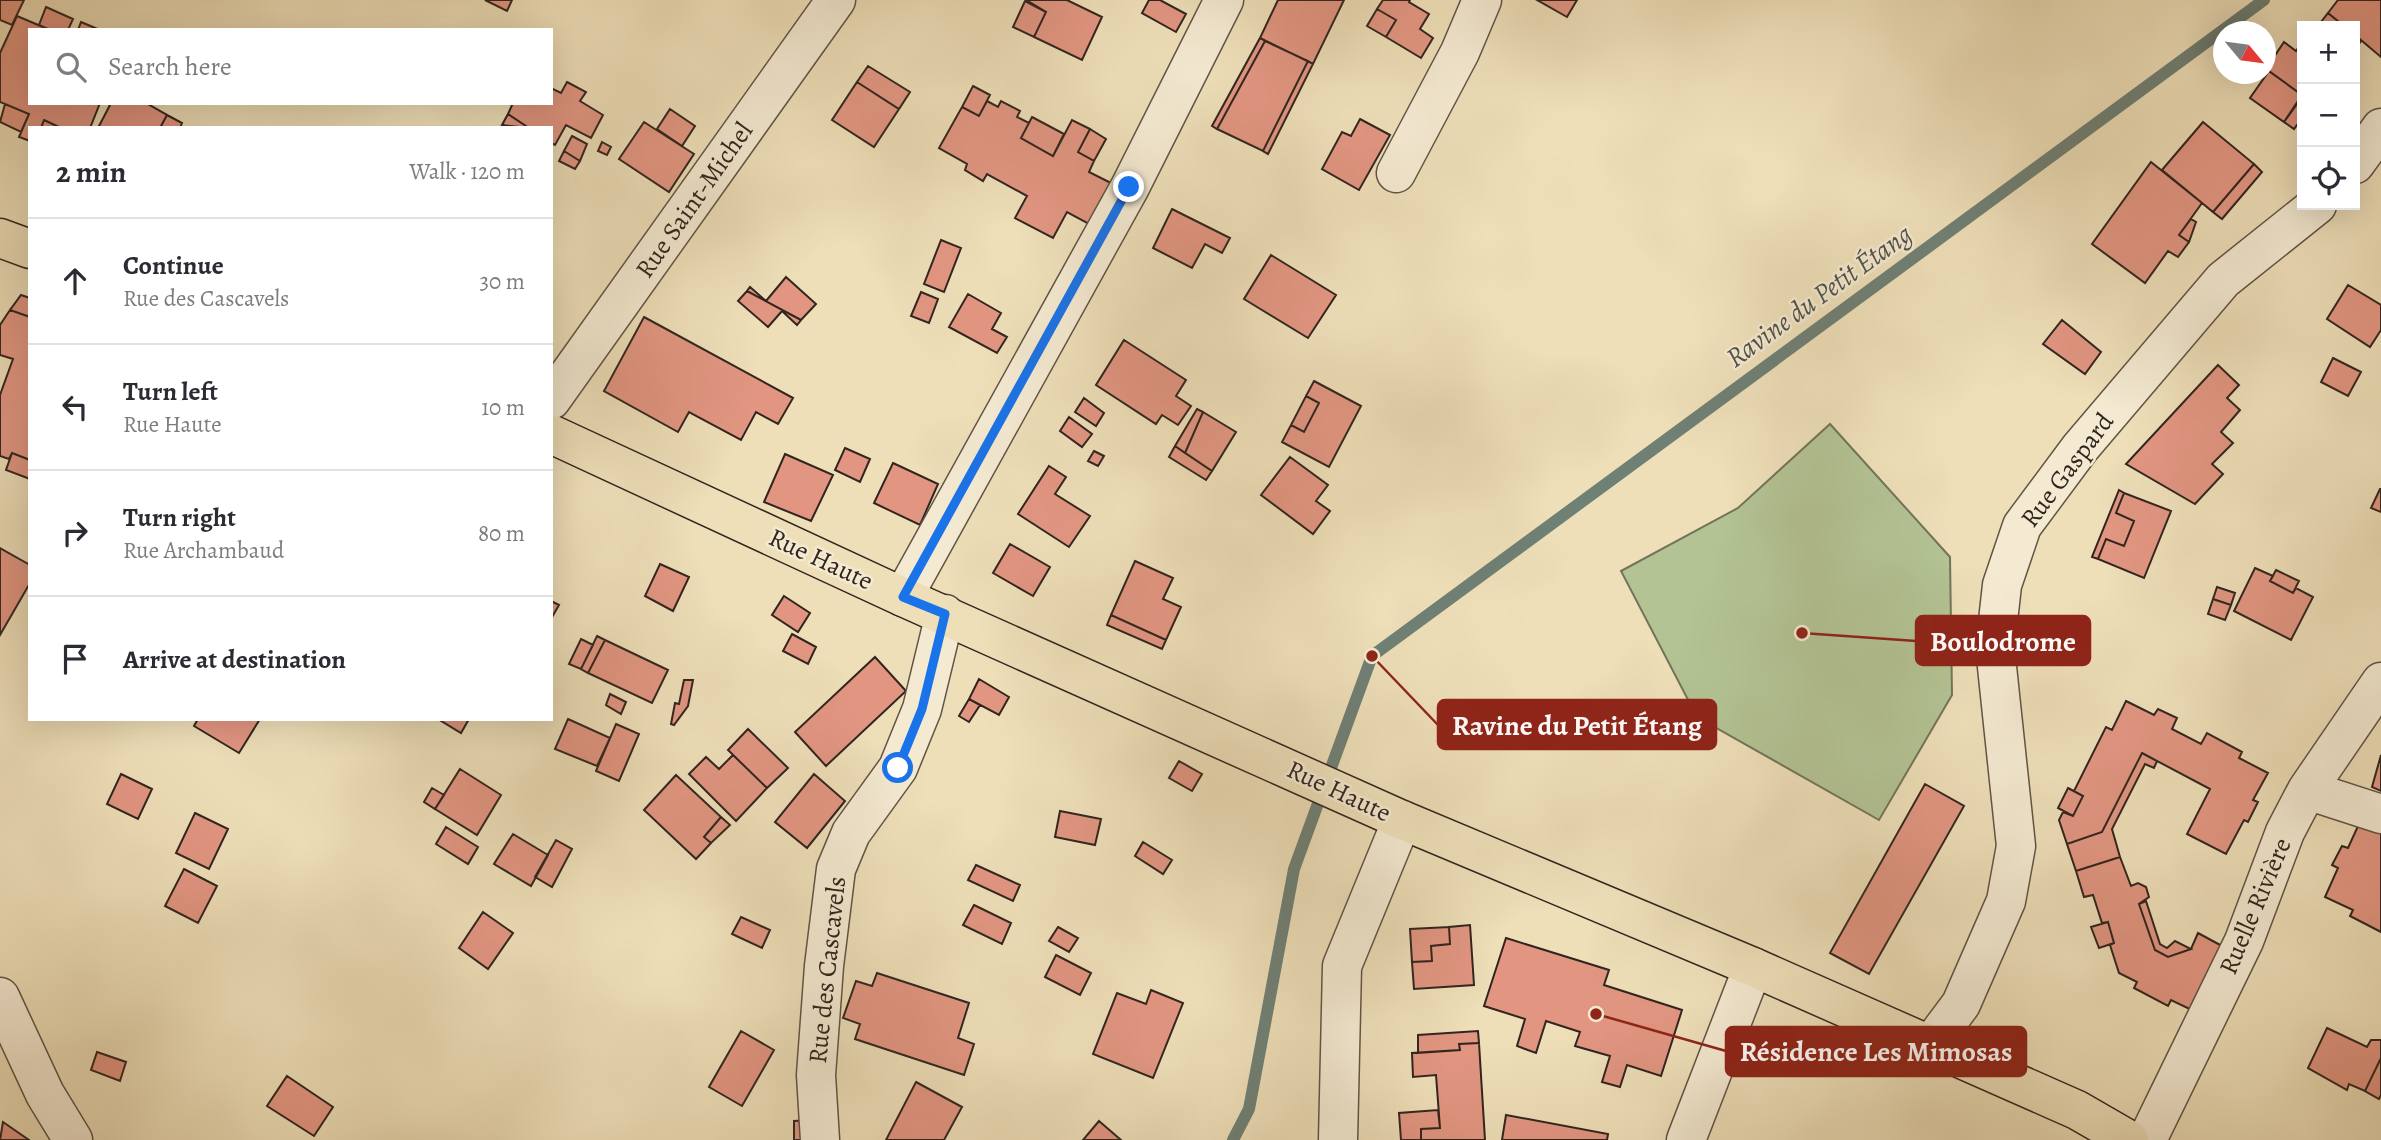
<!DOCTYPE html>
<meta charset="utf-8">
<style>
body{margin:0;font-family:Alegreya,serif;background:#f2f2f3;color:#2b2b33}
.controls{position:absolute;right:21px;top:21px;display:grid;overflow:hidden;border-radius:0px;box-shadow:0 7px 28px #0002}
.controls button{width:63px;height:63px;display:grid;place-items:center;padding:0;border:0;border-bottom:2px solid #e1e1e2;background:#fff;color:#2b2b33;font:35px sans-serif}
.compass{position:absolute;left:2213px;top:21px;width:63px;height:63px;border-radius:50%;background:#fff;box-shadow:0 7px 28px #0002;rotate:119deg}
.stop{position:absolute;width:21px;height:21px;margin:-16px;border:5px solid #1a73e8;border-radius:50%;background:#fff}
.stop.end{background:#1a73e8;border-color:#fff;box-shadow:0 2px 7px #0008}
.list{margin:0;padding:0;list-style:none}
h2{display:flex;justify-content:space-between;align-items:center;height:91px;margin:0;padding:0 28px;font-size:30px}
h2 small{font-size:23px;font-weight:400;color:#7c7c81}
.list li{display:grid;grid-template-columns:46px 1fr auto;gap:21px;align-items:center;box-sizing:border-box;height:126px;padding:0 28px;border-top:2px solid #e1e1e2}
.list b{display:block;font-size:26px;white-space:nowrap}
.list p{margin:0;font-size:23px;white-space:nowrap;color:#7c7c81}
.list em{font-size:23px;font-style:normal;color:#7c7c81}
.icon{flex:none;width:38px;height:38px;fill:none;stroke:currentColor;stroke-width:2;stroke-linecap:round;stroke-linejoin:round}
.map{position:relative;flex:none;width:2381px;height:1140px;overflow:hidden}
.search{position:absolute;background:#fff;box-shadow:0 7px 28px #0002;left:28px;top:28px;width:525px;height:77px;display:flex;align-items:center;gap:18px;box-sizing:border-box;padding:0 24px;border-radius:0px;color:#7c7c81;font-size:26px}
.panel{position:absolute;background:#fff;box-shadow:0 7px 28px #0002;left:28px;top:126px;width:525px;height:595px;border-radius:0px}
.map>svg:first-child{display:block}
</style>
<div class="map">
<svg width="2381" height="1140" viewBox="0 0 2381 1140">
<rect width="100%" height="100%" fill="#eedfb9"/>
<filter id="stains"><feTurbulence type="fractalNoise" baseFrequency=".00286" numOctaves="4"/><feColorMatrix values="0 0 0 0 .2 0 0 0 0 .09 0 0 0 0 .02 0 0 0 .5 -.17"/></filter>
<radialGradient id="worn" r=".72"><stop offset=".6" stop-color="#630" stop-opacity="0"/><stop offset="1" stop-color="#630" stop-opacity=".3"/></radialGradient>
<!-- green -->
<path fill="#b3c394" stroke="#72745a" stroke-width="2" d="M 1830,424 L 1950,557 L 1952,695 L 1879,820 L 1697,717 L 1621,571 L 1738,508 Z"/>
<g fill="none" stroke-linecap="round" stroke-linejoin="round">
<!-- stream -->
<path stroke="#6f8075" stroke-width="12" d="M 1233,1140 L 1249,1109 L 1294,869 L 1372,656 L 2264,0"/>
</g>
<!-- building -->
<path fill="#e29682" stroke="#31251f" stroke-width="2" d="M 0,0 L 24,0 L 12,25 L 0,20 Z
M 485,0 L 512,0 L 507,11 Z
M 1026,0 L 1067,0 L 1102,17 L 1082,60 L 1034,37 L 1046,12 Z
M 1149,0 L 1160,0 L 1186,14 L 1176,32 L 1142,13 Z
M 1278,0 L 1344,0 L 1313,64 L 1260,38 Z
M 1383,0 L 1410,0 L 1409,2 L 1429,14 L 1420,29 L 1433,38 L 1421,58 L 1386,37 L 1396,20 L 1377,9 Z
M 1537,0 L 1577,0 L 1567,17 Z
M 2338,0 L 2381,0 L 2381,57 L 2355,35 L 2355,26 L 2344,26 L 2328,13 Z
M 1025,1 L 1046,12 L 1034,37 L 1013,27 Z
M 46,7 L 73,19 L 68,30 L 50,30 L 39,25 Z
M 1377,9 L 1396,20 L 1386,37 L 1367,26 Z
M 2328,13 L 2344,26 L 2318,26 Z
M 17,16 L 50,30 L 30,30 L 30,103 L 100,103 L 90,128 L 61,128 L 44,120 L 41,128 L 30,128 L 30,141 L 19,137 L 29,114 L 0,102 L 0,53 Z
M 81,22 L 100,30 L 78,30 Z
M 2355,35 L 2361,41 L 2355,50 Z
M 1260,38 L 1265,41 L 1217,129 L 1212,126 Z
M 1265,41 L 1308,61 L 1263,151 L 1217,129 Z
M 2284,42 L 2296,51 L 2302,42 L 2302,95 L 2266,69 Z
M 1308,61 L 1313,64 L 1268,154 L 1263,151 Z
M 868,66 L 910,92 L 899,109 L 857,82 Z
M 2269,71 L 2302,95 L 2284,122 L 2250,98 Z
M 567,82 L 586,92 L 580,101 L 603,115 L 591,138 L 566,125 L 555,145 L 551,143 L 551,128 L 529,128 L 508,114 L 513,103 L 551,103 L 551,88 L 561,93 Z
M 857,82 L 899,109 L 874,147 L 832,120 Z
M 973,86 L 990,95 L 979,116 L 962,107 Z
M 2302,97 L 2302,118 L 2294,129 L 2284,122 Z
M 987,101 L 998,107 L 1001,101 L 1020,111 L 1017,117 L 1029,123 L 1021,138 L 1053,156 L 1072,120 L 1090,129 L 1078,152 L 1094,161 L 1089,172 L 1111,183 L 1089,224 L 1067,212 L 1053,238 L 1015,218 L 1027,196 L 987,174 L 983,181 L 965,170 L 967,164 L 939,148 L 962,107 L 979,116 Z
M 111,103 L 146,103 L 167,115 L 160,128 L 98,128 Z
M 5,104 L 29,114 L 21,132 L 0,122 Z
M 670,109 L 695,126 L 682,146 L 657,129 Z
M 508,114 L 529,128 L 502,125 Z
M 167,115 L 182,123 L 180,128 L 160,128 Z
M 1032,117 L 1064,134 L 1053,156 L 1021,138 Z
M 1360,119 L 1390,135 L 1359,190 L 1322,169 L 1342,132 L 1351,136 Z
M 44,120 L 61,128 L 41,128 Z
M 644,122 L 694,154 L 669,192 L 619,159 Z
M 2203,122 L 2254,164 L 2213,212 L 2162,170 Z
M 1090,129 L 1106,139 L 1094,161 L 1078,152 Z
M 572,136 L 587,144 L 580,161 L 564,151 Z
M 602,142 L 611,147 L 607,155 L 598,151 Z
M 564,151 L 580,161 L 575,169 L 559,161 Z
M 2151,162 L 2202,203 L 2179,235 L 2189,242 L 2178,257 L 2168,251 L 2145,283 L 2092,244 Z
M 2254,164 L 2262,172 L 2222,219 L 2213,212 Z
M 1172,209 L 1230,238 L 1222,253 L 1205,244 L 1192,268 L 1153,248 Z
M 2191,219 L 2196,222 L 2189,242 L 2179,235 Z
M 941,240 L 961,248 L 944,292 L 924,284 Z
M 1271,255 L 1336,295 L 1308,338 L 1244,299 Z
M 786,277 L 816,304 L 801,320 L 747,291 L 750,287 L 766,301 Z
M 2348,285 L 2381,305 L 2381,330 L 2370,347 L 2327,319 Z
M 747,291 L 801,320 L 797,325 L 782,311 L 768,327 L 738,301 Z
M 921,292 L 938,299 L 929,323 L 911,316 Z
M 968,294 L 1001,313 L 992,329 L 1007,337 L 997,353 L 949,327 Z
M 21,295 L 30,298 L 30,317 L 10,310 Z
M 10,310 L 30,317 L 30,460 L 12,453 L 9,459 L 0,456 L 0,395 L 13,359 L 0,355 L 0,325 Z
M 644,317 L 793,398 L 778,424 L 756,412 L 741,440 L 689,412 L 678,432 L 604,391 Z
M 2062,320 L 2101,352 L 2085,374 L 2043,344 Z
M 1124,340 L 1186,380 L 1176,396 L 1191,406 L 1178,425 L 1162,415 L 1156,424 L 1096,385 Z
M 2333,358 L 2361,372 L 2348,396 L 2321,382 Z
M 2218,365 L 2239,385 L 2227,398 L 2240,410 L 2221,432 L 2233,443 L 2212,464 L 2223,474 L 2195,504 L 2126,464 Z
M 1314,381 L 1361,406 L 1329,467 L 1282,442 L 1291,425 L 1304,432 L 1319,403 L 1306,396 Z
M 1306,396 L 1319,403 L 1304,432 L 1291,425 Z
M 1084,398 L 1104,413 L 1096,426 L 1075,412 Z
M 1197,409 L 1203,412 L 1185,453 L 1175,446 Z
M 1203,412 L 1236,432 L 1212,471 L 1185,453 Z
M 1069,417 L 1092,434 L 1082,447 L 1060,431 Z
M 1175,446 L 1212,471 L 1206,480 L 1169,457 Z
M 845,448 L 870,459 L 860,482 L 835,470 Z
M 1094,451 L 1104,456 L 1098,466 L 1088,461 Z
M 12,453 L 30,460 L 30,479 L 6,470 Z
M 785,454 L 833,475 L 811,521 L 764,502 Z
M 1290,457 L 1328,485 L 1316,501 L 1330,511 L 1313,534 L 1261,495 Z
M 893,463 L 938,484 L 920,525 L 874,503 Z
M 1049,466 L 1066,477 L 1055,494 L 1090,516 L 1069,547 L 1018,514 Z
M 2380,489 L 2381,489 L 2381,512 L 2371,508 Z
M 2119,490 L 2124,493 L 2116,513 L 2134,521 L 2124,546 L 2106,539 L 2098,559 L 2092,557 Z
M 2124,493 L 2171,511 L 2144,578 L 2098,559 L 2106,539 L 2124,546 L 2134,521 L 2116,513 Z
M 1010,544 L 1050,567 L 1033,596 L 993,573 Z
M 0,548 L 30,565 L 30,583 L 0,635 Z
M 1135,561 L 1173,578 L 1163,599 L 1181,607 L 1166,640 L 1111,615 Z
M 660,564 L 689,577 L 673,611 L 645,596 Z
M 2255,568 L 2273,576 L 2270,581 L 2293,593 L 2296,588 L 2313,597 L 2291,640 L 2234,611 Z
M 2276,570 L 2299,581 L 2293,593 L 2270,581 Z
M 2217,587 L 2235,593 L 2231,605 L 2213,599 Z
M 784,596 L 810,613 L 798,632 L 772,615 Z
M 2213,599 L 2231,605 L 2225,620 L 2208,614 Z
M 551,601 L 559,605 L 551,619 Z
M 1111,615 L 1166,640 L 1162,649 L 1107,625 Z
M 792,634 L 816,647 L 808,664 L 783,651 Z
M 597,636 L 605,640 L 588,673 L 581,669 Z
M 581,639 L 593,645 L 581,669 L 569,664 Z
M 605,640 L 668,670 L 652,703 L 588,673 Z
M 875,657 L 906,691 L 826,766 L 795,732 Z
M 979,679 L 1009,697 L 999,715 L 969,699 Z
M 684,680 L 693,680 L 688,706 L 674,725 L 671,724 L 675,703 L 679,704 Z
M 610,694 L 626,702 L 621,714 L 606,705 Z
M 969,699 L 980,705 L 969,722 L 959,716 Z
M 2126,701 L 2154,715 L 2158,709 L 2177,718 L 2172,729 L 2201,744 L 2207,733 L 2242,752 L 2239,758 L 2268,773 L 2253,800 L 2258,802 L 2248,822 L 2244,820 L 2226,854 L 2187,834 L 2210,789 L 2142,753 L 2102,832 L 2067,844 L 2059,820 L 2063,812 L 2073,816 L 2083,796 L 2074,791 L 2106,727 L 2112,730 Z
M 198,719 L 260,719 L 239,753 L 194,726 Z
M 438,719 L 469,719 L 461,733 Z
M 568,719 L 610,738 L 597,766 L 555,749 Z
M 616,724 L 639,734 L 619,781 L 596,771 Z
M 748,729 L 788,768 L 767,788 L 728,750 Z
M 2142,753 L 2157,761 L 2154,768 L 2145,764 L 2112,829 L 2120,857 L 2076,871 L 2067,844 L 2102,832 Z
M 733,755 L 767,788 L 736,821 L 689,774 L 706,757 L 719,769 Z
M 2381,755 L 2381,791 L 2372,787 Z
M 1179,761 L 1202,774 L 1192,791 L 1169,778 Z
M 460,769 L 501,795 L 477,835 L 435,809 Z
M 121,774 L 152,789 L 138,819 L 107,804 Z
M 814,774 L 845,801 L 807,848 L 775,822 Z
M 676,775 L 721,817 L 704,837 L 711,843 L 696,859 L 644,810 Z
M 1925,784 L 1964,806 L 1869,974 L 1830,953 Z
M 432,788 L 444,795 L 435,809 L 424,802 Z
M 2068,788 L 2083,796 L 2073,816 L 2058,808 Z
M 1060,811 L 1101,819 L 1095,845 L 1055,837 Z
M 195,813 L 228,829 L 209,869 L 176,853 Z
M 2363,815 L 2381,823 L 2381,932 L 2350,916 L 2353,910 L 2325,897 L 2338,868 L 2332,865 L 2342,846 L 2348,848 Z
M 721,817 L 730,825 L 711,843 L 704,837 Z
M 446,827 L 478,847 L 468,864 L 436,844 Z
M 513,834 L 548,855 L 531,886 L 494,864 Z
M 556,840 L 572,849 L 552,887 L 535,877 Z
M 1143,842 L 1172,860 L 1163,874 L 1135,856 Z
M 2120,857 L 2131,886 L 2138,883 L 2146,887 L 2149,897 L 2139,904 L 2155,950 L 2168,957 L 2191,949 L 2198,933 L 2235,953 L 2198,1013 L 2171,1000 L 2168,1006 L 2134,988 L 2137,982 L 2119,973 L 2110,945 L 2114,943 L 2108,922 L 2102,923 L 2093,895 L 2084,897 L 2076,871 Z
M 976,865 L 1020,885 L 1013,901 L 968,880 Z
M 184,869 L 217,886 L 198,923 L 165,906 Z
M 2146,901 L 2160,944 L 2167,948 L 2175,941 L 2191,949 L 2168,957 L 2155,950 L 2139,904 Z
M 974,905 L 1011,923 L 1002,944 L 963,925 Z
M 483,912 L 513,933 L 488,969 L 459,948 Z
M 741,917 L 770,930 L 762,948 L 732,934 Z
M 2108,922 L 2114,943 L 2099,948 L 2091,927 Z
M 1470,925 L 1474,985 L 1414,989 L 1412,962 L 1432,961 L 1431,946 L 1450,944 L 1449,927 Z
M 1058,927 L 1078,938 L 1069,952 L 1049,941 Z
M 1449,927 L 1450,944 L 1431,946 L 1432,961 L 1412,962 L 1410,929 Z
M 1506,938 L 1609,970 L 1604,985 L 1682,1010 L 1661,1076 L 1627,1065 L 1620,1087 L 1602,1082 L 1610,1056 L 1575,1046 L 1580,1032 L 1546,1021 L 1536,1053 L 1517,1046 L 1525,1019 L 1484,1006 Z
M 1056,955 L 1091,973 L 1080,995 L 1045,977 Z
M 877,973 L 969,1003 L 958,1038 L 974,1044 L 964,1075 L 855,1039 L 860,1024 L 843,1018 L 856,981 L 872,986 Z
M 1151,990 L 1183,1003 L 1153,1078 L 1093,1054 L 1117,993 L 1146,1004 Z
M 2327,1028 L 2367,1047 L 2371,1040 L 2381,1040 L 2381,1058 L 2365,1091 L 2349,1084 L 2347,1090 L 2308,1068 Z
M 741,1031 L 774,1050 L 742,1106 L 709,1087 Z
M 1478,1031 L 1479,1043 L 1459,1044 L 1460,1050 L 1418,1053 L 1418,1035 Z
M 1479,1043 L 1485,1140 L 1421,1140 L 1421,1129 L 1440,1128 L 1436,1075 L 1413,1077 L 1412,1053 L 1460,1050 L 1459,1044 Z
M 97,1052 L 126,1062 L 120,1081 L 91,1070 Z
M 2381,1058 L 2381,1095 L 2379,1099 L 2365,1091 Z
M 287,1076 L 333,1107 L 314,1136 L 267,1106 Z
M 916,1082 L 962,1107 L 944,1140 L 886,1140 Z
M 1438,1110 L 1440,1128 L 1421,1129 L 1421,1140 L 1401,1140 L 1399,1113 Z
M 1506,1115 L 1608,1134 L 1607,1140 L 1502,1140 Z
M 813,1120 L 814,1140 L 794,1140 L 794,1121 Z
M 1099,1121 L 1121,1140 L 1083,1140 Z
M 3,1122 L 29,1140 L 0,1140 Z"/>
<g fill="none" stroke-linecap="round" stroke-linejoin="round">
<!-- minor casing -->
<g stroke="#605446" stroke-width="41">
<path id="minor" d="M 2355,164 L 2381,128
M 1396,173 L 1460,52 L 1482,0
M 551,400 L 836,0
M 903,597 L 1130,187 L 1224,0
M 2307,790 L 2381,814
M 0,997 L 45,1094 L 73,1140
M 1929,1047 L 1961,1004 L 2006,901 L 2016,846 L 1995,648 L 2002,585 L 2022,526 L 2080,448 L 2223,280 L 2317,205
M 820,1140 L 816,1075 L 824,966 L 836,869 L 851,833 L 898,768 L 922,709 L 945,614
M 1338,1140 L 1342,966 L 1402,820
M 1686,1140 L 1753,967
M 2147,1140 L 2244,941 L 2285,832 L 2307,790 L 2381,682"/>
</g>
<!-- major casing -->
<g stroke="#31251f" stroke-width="41">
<path id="major" d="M 0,238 L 30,249
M 551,434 L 903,597 L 1402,820 L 1753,967 L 2077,1110 L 2129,1140"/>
</g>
<!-- minor -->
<use href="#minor" stroke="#f4ead2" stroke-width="38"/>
<!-- major -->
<use href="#major" stroke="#eedfb9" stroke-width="38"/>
</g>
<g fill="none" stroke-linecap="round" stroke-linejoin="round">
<!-- route -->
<path stroke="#1a73e8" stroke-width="9" d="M 898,768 L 922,709 L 945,614 L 903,597 L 1129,187"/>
</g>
<g text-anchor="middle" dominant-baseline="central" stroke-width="5" stroke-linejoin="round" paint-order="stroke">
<!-- street labels -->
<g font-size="26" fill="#31251f" stroke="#f4ead2">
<text transform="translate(694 200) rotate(-55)">Rue Saint-Michel</text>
<text transform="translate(2067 470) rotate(-53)">Rue Gaspard</text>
<text transform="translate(821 559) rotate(25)">Rue Haute</text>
<text transform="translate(1339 791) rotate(25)">Rue Haute</text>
<text transform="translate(2255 906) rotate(-67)">Ruelle Rivière</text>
<text transform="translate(827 970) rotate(-84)">Rue des Cascavels</text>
</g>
<!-- water labels -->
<g font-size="28" font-style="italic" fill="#50534a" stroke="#f4ead2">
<text transform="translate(1819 296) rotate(-36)">Ravine du Petit Étang</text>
</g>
</g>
<!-- callouts -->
<path fill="none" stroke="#8f2418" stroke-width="2.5" d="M1802 633L1916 641M1372 656L1438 725M1596 1014L1726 1051"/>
<g fill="#8f2418" stroke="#f4ead2" stroke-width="2.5">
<circle cx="1802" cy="633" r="7"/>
<circle cx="1372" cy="656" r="7"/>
<circle cx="1596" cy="1014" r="7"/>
</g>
<g fill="#8f2418" stroke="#8f2418" stroke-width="2.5">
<rect x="1916" y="616" width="174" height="49" rx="7"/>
<rect x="1438" y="700" width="278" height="49" rx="7"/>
<rect x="1726" y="1027" width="300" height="49" rx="7"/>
</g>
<g font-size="28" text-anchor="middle" font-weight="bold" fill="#fff">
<text x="2003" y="651">Boulodrome</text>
<text x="1577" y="735">Ravine du Petit Étang</text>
<text x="1876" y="1061">Résidence Les Mimosas</text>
</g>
<rect width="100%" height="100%" filter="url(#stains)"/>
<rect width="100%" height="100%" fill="url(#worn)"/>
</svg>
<div class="controls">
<button>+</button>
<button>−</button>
<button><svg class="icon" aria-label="locate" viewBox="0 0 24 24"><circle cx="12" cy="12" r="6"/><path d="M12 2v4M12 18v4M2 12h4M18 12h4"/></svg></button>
</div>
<svg class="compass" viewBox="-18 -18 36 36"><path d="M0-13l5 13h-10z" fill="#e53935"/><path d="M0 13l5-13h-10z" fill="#7c7c81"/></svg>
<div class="stop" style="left:898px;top:768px"></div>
<div class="stop end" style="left:1129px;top:187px"></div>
<div class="search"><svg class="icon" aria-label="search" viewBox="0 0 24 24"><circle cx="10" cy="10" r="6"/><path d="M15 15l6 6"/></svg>Search here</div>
<section class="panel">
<h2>2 min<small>Walk · 120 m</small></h2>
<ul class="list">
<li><svg class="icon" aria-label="ahead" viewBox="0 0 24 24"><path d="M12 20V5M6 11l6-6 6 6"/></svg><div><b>Continue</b><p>Rue des Cascavels</p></div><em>30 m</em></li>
<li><svg class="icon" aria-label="left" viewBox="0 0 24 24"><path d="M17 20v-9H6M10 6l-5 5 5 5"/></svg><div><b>Turn left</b><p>Rue Haute</p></div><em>10 m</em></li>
<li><svg class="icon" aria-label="right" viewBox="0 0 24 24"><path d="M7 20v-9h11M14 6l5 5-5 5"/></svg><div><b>Turn right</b><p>Rue Archambaud</p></div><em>80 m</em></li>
<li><svg class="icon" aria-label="arrive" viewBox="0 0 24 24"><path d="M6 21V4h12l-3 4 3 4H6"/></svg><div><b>Arrive at destination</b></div></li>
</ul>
</section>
</div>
